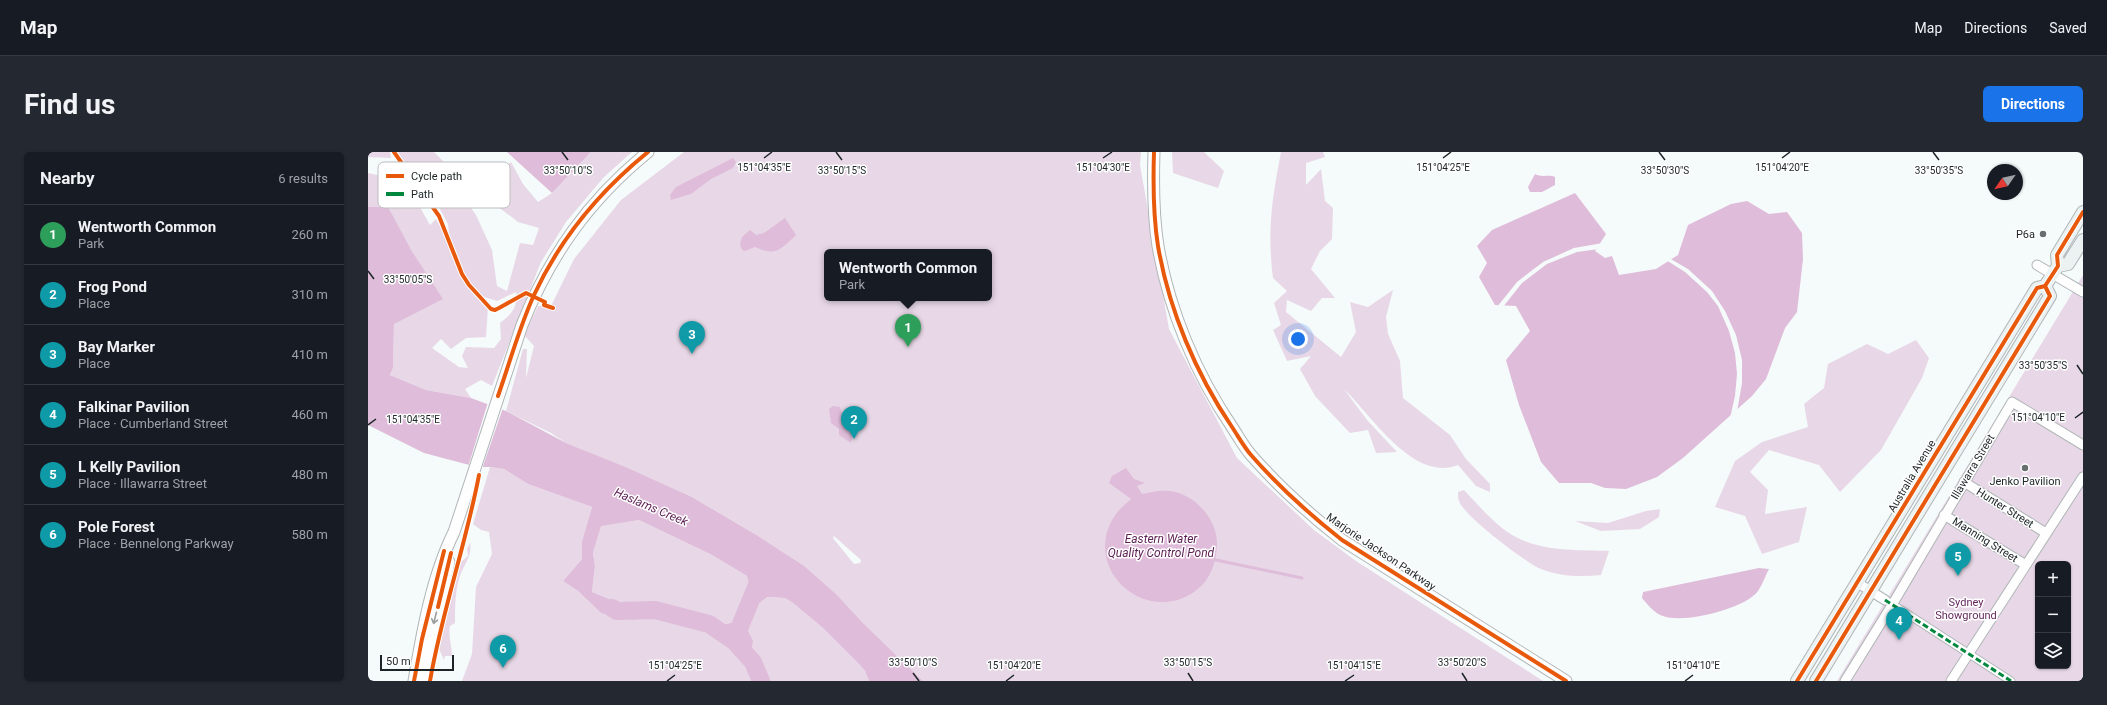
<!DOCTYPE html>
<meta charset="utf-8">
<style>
body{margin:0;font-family:Roboto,sans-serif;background:#242831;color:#f1f3f6}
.controls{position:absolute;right:12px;bottom:12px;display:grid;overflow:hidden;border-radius:6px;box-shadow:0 1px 3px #0004}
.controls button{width:36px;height:36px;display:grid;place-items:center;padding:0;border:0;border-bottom:1px solid #363941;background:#171b24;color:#f1f3f6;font:20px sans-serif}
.compass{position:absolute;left:1619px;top:12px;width:36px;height:36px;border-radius:50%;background:#171b24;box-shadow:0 1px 3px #0004;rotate:236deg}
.scale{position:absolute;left:12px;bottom:10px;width:74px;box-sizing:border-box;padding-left:4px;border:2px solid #1c2425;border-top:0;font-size:11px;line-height:14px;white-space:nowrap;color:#1c2425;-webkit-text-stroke:3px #fff;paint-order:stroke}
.you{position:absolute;left:930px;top:187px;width:14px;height:14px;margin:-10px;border:3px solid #fff;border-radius:50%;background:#1a73e8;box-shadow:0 0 0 6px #1a73e833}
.badge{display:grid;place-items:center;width:26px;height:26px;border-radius:50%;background:#1a73e8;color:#fff;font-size:13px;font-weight:700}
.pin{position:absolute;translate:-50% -33px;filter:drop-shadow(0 1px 2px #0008)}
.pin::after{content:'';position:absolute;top:21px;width:14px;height:12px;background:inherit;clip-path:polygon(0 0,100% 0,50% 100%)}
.popup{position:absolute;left:456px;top:97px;width:168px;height:52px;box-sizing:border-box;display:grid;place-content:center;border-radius:6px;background:#171b24;filter:drop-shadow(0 1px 3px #0005);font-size:13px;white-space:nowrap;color:#9ea1a6}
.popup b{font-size:15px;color:#f1f3f6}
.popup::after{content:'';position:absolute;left:50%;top:100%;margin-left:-8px;border:8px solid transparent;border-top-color:#171b24}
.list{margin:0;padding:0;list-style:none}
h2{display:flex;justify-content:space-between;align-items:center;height:52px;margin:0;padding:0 16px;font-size:17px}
h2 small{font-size:13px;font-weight:400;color:#9ea1a6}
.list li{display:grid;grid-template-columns:26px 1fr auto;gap:12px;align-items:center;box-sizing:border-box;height:60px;padding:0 16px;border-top:1px solid #363941}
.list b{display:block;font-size:15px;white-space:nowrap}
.list p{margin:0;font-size:13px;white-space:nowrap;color:#9ea1a6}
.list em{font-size:13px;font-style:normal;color:#9ea1a6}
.icon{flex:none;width:22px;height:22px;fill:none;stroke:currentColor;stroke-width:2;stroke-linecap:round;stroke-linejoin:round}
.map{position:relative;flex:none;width:1715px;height:529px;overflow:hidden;border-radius:6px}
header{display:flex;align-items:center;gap:24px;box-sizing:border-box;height:56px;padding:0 20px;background:#171b24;border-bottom:1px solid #363941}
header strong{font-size:19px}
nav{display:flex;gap:22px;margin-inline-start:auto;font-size:14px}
.intro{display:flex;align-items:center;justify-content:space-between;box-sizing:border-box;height:96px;padding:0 24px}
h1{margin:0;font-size:28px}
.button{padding:10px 18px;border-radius:6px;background:#1a73e8;color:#fff;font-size:14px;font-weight:700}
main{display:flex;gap:24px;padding:0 24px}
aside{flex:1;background:#171b24;border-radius:6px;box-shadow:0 1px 3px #0004}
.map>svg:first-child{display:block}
</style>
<header>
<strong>Map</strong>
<nav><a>Map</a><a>Directions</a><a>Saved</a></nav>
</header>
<div class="intro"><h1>Find us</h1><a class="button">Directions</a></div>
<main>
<aside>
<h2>Nearby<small>6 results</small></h2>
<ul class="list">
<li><span class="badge" style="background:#2e9e5b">1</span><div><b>Wentworth Common</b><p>Park</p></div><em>260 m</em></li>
<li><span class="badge" style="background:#0f9aa8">2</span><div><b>Frog Pond</b><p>Place</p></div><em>310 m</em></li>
<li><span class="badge" style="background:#0f9aa8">3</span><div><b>Bay Marker</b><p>Place</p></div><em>410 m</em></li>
<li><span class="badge" style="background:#0f9aa8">4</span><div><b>Falkinar Pavilion</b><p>Place · Cumberland Street</p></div><em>460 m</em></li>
<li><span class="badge" style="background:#0f9aa8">5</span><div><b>L Kelly Pavilion</b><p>Place · Illawarra Street</p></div><em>480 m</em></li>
<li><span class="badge" style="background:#0f9aa8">6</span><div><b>Pole Forest</b><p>Place · Bennelong Parkway</p></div><em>580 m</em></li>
</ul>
</aside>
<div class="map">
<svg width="1715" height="529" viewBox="0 0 1715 529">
<rect width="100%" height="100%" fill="#f5fafb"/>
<!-- green -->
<path fill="#e8d8e7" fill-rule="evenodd" d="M 0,0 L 22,0 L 23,6 L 0,5 Z
M 29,0 L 66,0 L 90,24 L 92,40 L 108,63 L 124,98 L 129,134 L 139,139 L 152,91 L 165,93 L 171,76 L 150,70 L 116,44 L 120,25 L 143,10 L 155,32 L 170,50 L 184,41 L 223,0 L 264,0 L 236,25 L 198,70 L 173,110 L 124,234 L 113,228 L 97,237 L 103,246 L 58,238 L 22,223 L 25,216 L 26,172 L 45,101 L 20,56 L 0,55 L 0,21 L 37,29 L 62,73 L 68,67 L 82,91 L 80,72 L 67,48 ZM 148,140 C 150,155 144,162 132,171 L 133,187 L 126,196 L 98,195 L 94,204 L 100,216 L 91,215 L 64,196 L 73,187 L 83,197 L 98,186 L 118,185 L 120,155 L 113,144 L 129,149 Z
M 316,0 L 773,0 L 772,13 L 801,177 L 869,306 L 946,378 L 988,409 L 1175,529 L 555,529 L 495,471 L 470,444 L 385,381 L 324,345 L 258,315 L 198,291 L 183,281 L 138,259 L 155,197 L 159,197 L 158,226 L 166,194 L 156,183 L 170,154 L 183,154 L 206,107 L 253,48 ZM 459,100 L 621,100 L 621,146 L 459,146 ZM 466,384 L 493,408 L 492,411 L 486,412 L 465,386 Z
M 804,0 L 836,0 L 856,19 L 850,36 L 805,21 Z
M 913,0 L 955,0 L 957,5 L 938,11 L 938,33 L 953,17 L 957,49 L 965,56 L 964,87 L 952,99 L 943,117 L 967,146 L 954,146 L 943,159 L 919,148 L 918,160 L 973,205 L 988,180 L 982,150 L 1000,155 L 1025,138 L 1018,165 L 1020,182 L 1032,209 L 1035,246 L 1082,283 L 1098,307 L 1122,332 L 1122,340 L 1108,334 L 1090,313 C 1046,331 1003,263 976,237 L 999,268 L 1029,300 L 1008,301 L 1000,278 L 982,281 L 947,244 L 932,217 L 943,204 L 919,209 L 905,178 L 913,173 L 906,151 L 919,139 L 905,126 C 899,78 904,47 913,0 Z
M 1715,123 L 1715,529 L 1469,529 ZM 1670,412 L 1700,412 L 1700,514 L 1670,514 Z
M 1548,188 L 1561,206 L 1554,226 L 1513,298 L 1472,340 L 1451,313 L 1401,298 L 1382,320 L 1400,338 L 1397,362 L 1439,355 L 1431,390 L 1394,402 L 1377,364 L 1347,355 L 1367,309 L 1394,290 L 1440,275 L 1436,252 L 1456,236 L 1460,212 L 1499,192 L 1520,202 Z
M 122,315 L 136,317 L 160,332 L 224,355 L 214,389 L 214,407 L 195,429 L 210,439 L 233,461 L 267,455 L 251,451 L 224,440 L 227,414 L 225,401 L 233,373 L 271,368 L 344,403 L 379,424 L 399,445 L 417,446 L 425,451 L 455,476 L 492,513 L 497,519 L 501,529 L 94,529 L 104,502 L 108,435 L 124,402 L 121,380 L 113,378 L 105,372 Z
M 1096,338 C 1109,352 1131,377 1148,385 C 1175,400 1211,398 1241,399 L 1233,423 C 1213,425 1193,425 1173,417 C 1158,411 1095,363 1091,349 C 1090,347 1090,343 1090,340 Z
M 1292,357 L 1291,365 L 1272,377 L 1233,379 L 1207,369 L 1240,371 L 1278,359 Z
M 102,391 C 105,404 94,415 91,427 C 87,441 87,457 87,471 L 82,474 C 80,484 84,494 84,504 L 77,504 L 76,508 L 71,497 L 80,457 L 93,410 L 100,404 L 99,397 Z"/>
<!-- water -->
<path fill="#dfbcd9" d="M 139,0 L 223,0 L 184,41 Z
M 365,6 L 368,10 L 365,16 L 343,27 L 323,42 L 303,48 L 302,43 L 308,35 Z
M 1167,22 C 1174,26 1180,22 1187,25 L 1187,33 L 1174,40 L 1162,40 L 1160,35 Z
M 1207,41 L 1238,82 L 1227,99 L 1237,106 L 1244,104 L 1251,123 L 1288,117 L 1310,103 L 1320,73 L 1363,52 L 1379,49 L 1401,62 L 1419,60 L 1434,81 L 1435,107 L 1429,160 L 1417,176 L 1398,227 L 1384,244 L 1315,306 L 1289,325 L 1258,337 L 1237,336 L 1223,331 L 1191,331 L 1173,310 L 1151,253 L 1138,208 L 1162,179 L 1148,154 L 1127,153 L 1111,125 L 1119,111 L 1109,94 L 1124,78 Z
M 0,55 L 20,55 L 45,101 L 75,147 L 26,172 L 25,216 L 22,223 L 58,238 L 103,246 L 138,259 L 198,291 L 258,315 L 324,345 L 385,381 L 436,414 L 470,444 L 495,471 L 555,529 L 501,529 L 497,519 L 492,513 L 455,476 L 425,451 L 417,446 L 399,445 L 387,454 L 379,424 L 344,403 L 271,368 L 233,374 L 225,401 L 227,414 L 224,440 L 251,451 L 267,455 L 265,468 L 233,461 L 210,439 L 195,429 L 214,407 L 214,389 L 224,355 L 160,332 L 136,317 L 122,315 L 109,315 L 56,301 L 0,273 Z
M 417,66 L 428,83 C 413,97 408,105 387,95 L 377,99 L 374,98 L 372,92 L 374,85 L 382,78 L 388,83 L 396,81 Z
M 465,254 L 472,255 L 474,261 C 483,268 486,281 483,291 L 471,283 L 471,277 L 463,271 L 461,257 Z
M 758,316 L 766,327 L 777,331 L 769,334 L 774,342 C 785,340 795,337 807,340 C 829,345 850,369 849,393 C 848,412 842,429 826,440 C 780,472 719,423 742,372 C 747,361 755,354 763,347 L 741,331 L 744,324 Z
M 1391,416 L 1401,417 C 1397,424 1395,432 1390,439 C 1377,457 1315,472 1295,464 C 1286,461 1280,453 1274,446 L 1275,440 Z
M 363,471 L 377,473 L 385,489 L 381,508 L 340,477 Z"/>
<!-- pier -->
<path fill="#f5fafb" d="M 1235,91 L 1231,97 L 1209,100 L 1179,112 L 1154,131 L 1135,155 L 1129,155 L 1149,130 L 1175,110 L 1206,96 Z
M 1301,106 L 1320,117 L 1344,139 L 1357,159 L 1368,183 L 1374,208 L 1374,231 L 1369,260 L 1362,266 L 1367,244 L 1369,222 L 1367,201 L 1361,179 L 1350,154 L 1339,140 L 1317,120 L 1298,108 Z
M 120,250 L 135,256 L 114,317 L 109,317 L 100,315 Z"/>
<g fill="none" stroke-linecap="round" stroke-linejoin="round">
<!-- stream -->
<path stroke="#dfbcd9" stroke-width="3" d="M 848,408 L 934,426"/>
<!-- river -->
<path stroke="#dfbcd9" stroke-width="18" d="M 244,456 L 249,459 L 287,458 L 341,472 L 366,489 L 385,510 L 393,529
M 366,489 L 389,433 L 391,420"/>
<!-- pedestrian casing -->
<g stroke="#b0b6b7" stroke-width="9">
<path id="pedestrian" d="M 1521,450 L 1643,529"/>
</g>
<!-- minor casing -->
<g stroke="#b0b6b7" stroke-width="11">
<path id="minor" d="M 1669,113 L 1715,140
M 1596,330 L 1678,381
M 1576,363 L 1658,413
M 1490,431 L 1517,448
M 1477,529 L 1524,453 L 1644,250 L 1715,293
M 1583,529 L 1715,325"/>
</g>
<!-- tertiary casing -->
<g stroke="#b0b6b7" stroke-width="13">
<path id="tertiary" d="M 786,0 C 785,31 785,63 790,94 C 801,158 828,222 864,275 C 870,284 876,295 883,303 C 911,335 941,362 974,388 L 1198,529
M 46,529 C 54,481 64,424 86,380 L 154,173 C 182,103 221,48 280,0
M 55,529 L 81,410"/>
</g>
<!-- secondary casing -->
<g stroke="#b0b6b7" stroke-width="14">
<path id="secondary" d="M 1690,114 L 1700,112 L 1715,88
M 1429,529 L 1669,136 L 1677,134 L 1690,114 L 1689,103 L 1715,60
M 1448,529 L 1682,144 L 1677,134"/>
</g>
<!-- pedestrian -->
<use href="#pedestrian" stroke="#fefefe" stroke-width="7"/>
<!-- minor -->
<use href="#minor" stroke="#fefefe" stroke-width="9"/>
<!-- tertiary -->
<use href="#tertiary" stroke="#fefefe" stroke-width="11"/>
<!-- secondary -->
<use href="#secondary" stroke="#ecf1f2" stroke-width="12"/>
<!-- quiet -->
<path stroke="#00873e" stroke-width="3" stroke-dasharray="6 3" stroke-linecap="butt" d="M 1517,448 L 1643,529"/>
<!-- cycleway casing -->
<g stroke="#fff" stroke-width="6">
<path id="cycleway" d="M 26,0 L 71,64 L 94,122 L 101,133 L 123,157 L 127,158 L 131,156 L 158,141 L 177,150 L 176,153 L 185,156
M 786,0 C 785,31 785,63 790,94 C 801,158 828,222 864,275 C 870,284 876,295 883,303 C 911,335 941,362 974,388 L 1198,529
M 130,244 C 142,210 151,176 166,143 C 192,87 232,39 280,0
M 70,455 L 83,401
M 46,529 L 54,487 L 76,399
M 62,529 C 74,459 98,392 111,323
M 1429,529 L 1669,136 L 1677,134 L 1690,114 L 1689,103 L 1715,60
M 1448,529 L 1682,144 L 1677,134"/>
</g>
<!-- cycleway -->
<use href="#cycleway" stroke="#e8590c" stroke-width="4"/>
</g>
<!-- one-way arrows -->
<defs><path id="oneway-shaft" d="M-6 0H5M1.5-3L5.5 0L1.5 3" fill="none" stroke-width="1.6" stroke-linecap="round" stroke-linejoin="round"/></defs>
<use stroke="#989c9c" href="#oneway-shaft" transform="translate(67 466) rotate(104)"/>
<!-- ticks -->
<path fill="none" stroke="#1c2425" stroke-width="1.5" d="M 194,0 L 200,8M 468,0 L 474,8M 1291,0 L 1297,8M 1565,0 L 1571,8M 396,6 L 404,0M 735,6 L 744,0M 1075,6 L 1083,0M 1414,6 L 1422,0M 0,119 L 6,127M 1709,213 L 1715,222M 1707,266 L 1715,260M 0,273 L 8,267M 545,521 L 551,529M 820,521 L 825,529M 1094,521 L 1099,529M 299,529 L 307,523M 638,529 L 646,523M 977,529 L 986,523M 1317,529 L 1325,523"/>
<!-- markers -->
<g fill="#686f70" stroke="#fff" stroke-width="1.5">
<circle cx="1675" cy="82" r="4"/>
<circle cx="1657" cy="316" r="4"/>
</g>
<g text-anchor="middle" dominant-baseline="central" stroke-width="3" stroke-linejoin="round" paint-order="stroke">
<!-- poi labels -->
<g font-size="11" fill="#1c2425" stroke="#fff" text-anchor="end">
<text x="1667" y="82">P6a</text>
<text x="1657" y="329" text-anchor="middle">Jenko Pavilion</text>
</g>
<!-- street labels -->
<g font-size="11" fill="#1c2425" stroke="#fff">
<text transform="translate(1605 315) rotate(-59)">Illawarra Street</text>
<text transform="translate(1544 324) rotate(-59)">Australia Avenue</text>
<text transform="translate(1637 356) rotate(32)">Hunter Street</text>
<text transform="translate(1617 388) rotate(32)">Manning Street</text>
<text transform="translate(1013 400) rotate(34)">Marjorie Jackson Parkway</text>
</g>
<!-- park labels -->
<g font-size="11" fill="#65285c" stroke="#fff">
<text x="1598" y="450">Sydney<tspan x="1598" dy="13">Showground</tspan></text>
</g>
<!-- water labels -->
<g font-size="12" font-style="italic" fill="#5f2256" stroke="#fff">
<text transform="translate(283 355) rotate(23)">Haslams Creek</text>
<text x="793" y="387">Eastern Water<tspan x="793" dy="14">Quality Control Pond</tspan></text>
</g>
</g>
<!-- legend -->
<rect x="10" y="10" width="132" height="46" rx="6" fill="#fff" stroke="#bbbdbe" stroke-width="1"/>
<rect x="18" y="22" width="18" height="4" fill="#e8590c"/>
<rect x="18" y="40" width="18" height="4" fill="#00873e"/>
<g font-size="11" fill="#1c2425">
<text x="43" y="28">Cycle path</text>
<text x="43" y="46">Path</text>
</g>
<g font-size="10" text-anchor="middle" fill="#1c2425" stroke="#fff" stroke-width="3" stroke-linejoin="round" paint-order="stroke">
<text x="396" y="19">151°04'35"E</text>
<text x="735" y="19">151°04'30"E</text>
<text x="1075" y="19">151°04'25"E</text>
<text x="1414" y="19">151°04'20"E</text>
<text x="1571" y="22">33°50'35"S</text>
<text x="200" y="22">33°50'10"S</text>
<text x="474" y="22">33°50'15"S</text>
<text x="1297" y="22">33°50'30"S</text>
<text x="40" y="131">33°50'05"S</text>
<text x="1675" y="217">33°50'35"S</text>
<text x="1670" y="269">151°04'10"E</text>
<text x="45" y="271">151°04'35"E</text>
<text x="545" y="514">33°50'10"S</text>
<text x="820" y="514">33°50'15"S</text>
<text x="1094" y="514">33°50'20"S</text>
<text x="307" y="517">151°04'25"E</text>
<text x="646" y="517">151°04'20"E</text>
<text x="986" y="517">151°04'15"E</text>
<text x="1325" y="517">151°04'10"E</text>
</g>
</svg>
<div class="controls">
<button>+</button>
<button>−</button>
<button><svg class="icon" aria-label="layers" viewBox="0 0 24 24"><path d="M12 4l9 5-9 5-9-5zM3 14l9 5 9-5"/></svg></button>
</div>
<svg class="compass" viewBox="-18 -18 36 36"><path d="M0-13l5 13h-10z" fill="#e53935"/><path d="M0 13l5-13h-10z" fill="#9ea1a6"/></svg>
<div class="scale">50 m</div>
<div class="you"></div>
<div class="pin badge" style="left:540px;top:195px;background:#2e9e5b">1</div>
<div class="popup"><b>Wentworth Common</b>Park</div>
<div class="pin badge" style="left:486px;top:287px;background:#0f9aa8">2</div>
<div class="pin badge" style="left:324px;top:202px;background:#0f9aa8">3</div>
<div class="pin badge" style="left:1531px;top:488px;background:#0f9aa8">4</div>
<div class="pin badge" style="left:1590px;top:424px;background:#0f9aa8">5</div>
<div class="pin badge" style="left:135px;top:516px;background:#0f9aa8">6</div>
</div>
</main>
